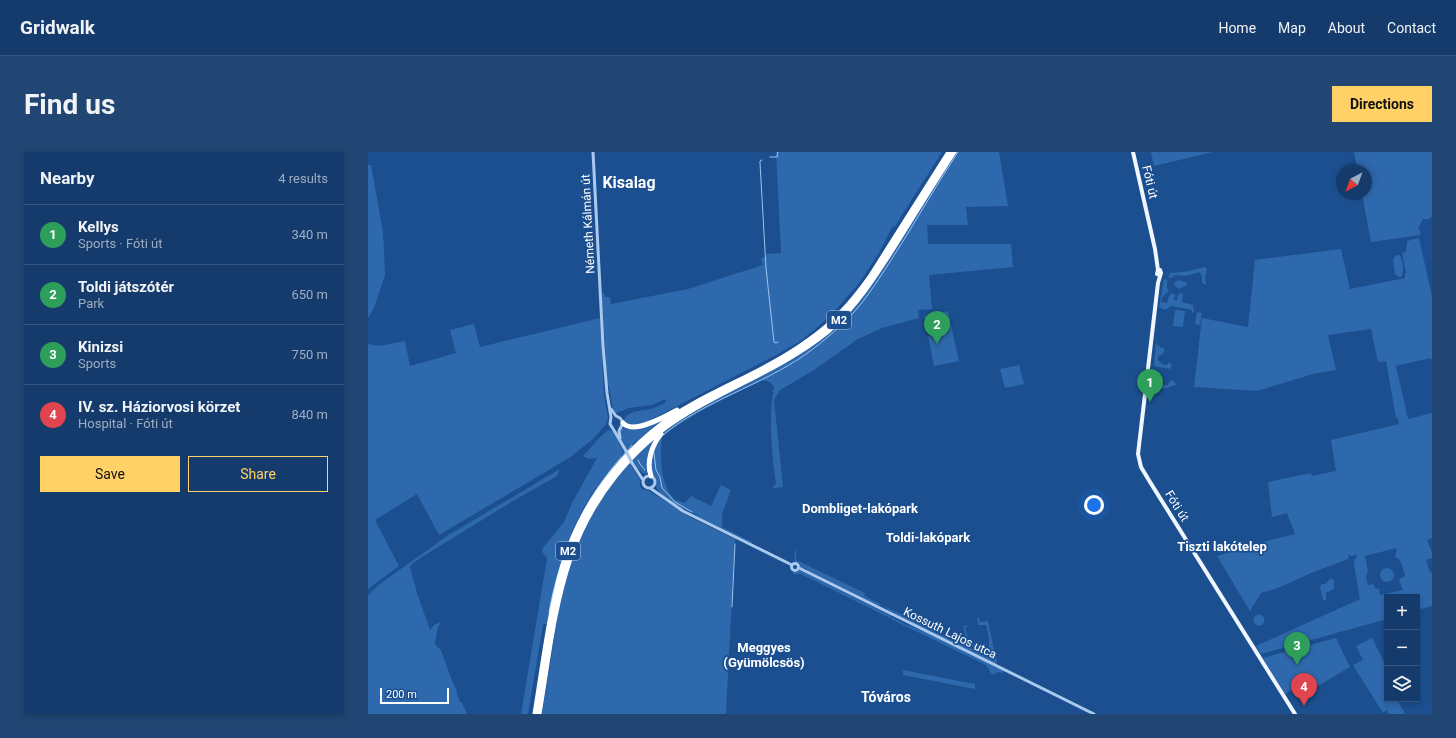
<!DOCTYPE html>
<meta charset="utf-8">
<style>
body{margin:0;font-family:Roboto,sans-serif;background:#214673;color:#f1f3f6}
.controls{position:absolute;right:12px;bottom:12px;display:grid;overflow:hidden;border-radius:0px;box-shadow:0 2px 6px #0003}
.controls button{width:36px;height:36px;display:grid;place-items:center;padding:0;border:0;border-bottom:1px solid #33557e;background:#143b6b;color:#f1f3f6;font:20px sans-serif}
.compass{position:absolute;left:968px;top:12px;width:36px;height:36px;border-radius:50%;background:#143b6b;box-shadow:0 2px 6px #0003;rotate:221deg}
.scale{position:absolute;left:12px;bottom:10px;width:69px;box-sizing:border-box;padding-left:4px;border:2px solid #fff;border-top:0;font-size:11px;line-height:14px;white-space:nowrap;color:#fff;-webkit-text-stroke:3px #1b4f8f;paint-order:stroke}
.you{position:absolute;left:726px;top:353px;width:14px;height:14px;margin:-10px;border:3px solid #fff;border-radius:50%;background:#1a73e8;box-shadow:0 0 0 6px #1a73e833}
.badge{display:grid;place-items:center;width:26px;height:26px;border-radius:50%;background:#ffd166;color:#fff;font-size:13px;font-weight:700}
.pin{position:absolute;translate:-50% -33px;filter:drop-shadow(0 1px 2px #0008)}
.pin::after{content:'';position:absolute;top:21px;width:14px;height:12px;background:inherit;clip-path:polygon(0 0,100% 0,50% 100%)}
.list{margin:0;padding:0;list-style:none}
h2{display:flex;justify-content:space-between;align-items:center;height:52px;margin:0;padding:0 16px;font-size:17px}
h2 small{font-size:13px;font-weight:400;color:#9dadc1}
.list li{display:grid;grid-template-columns:26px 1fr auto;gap:12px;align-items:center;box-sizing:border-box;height:60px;padding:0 16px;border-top:1px solid #33557e}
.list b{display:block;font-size:15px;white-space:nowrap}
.list p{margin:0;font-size:13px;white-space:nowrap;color:#9dadc1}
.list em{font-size:13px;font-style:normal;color:#9dadc1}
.actions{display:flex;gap:8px;padding:12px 16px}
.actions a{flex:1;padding:9px 0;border:1px solid #ffd166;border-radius:0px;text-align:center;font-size:14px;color:#ffd166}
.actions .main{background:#ffd166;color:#111}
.icon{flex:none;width:22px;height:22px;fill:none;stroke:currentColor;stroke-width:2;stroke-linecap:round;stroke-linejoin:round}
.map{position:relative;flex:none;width:1064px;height:562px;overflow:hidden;border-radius:0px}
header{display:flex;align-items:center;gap:24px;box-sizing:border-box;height:56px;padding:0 20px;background:#143b6b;border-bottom:1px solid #33557e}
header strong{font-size:19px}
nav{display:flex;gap:22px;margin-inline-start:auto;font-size:14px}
.intro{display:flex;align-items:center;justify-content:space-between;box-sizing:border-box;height:96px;padding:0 24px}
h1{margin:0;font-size:28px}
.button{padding:10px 18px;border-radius:0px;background:#ffd166;color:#111;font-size:14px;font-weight:700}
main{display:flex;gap:24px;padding:0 24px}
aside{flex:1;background:#143b6b;border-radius:0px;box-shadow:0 2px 6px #0003}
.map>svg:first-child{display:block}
</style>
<header>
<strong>Gridwalk</strong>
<nav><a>Home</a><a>Map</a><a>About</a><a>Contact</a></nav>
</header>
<div class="intro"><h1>Find us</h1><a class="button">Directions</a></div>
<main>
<aside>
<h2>Nearby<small>4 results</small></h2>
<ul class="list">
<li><span class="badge" style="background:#2e9e5b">1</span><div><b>Kellys</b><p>Sports · Fóti út</p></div><em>340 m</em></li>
<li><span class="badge" style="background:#2e9e5b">2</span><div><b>Toldi játszótér</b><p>Park</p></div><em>650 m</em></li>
<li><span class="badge" style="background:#2e9e5b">3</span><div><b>Kinizsi</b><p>Sports</p></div><em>750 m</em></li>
<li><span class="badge" style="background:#e0444e">4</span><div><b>IV. sz. Háziorvosi körzet</b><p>Hospital · Fóti út</p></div><em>840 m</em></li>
</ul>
<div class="actions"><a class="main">Save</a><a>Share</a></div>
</aside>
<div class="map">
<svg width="1064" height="562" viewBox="0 0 1064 562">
<rect width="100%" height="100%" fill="#1b4f8f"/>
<!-- green -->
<path fill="#2e69ad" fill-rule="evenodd" d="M 408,0 L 574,0 L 527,74 L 524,75 L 512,99 L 492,130 L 464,162 L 447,177 L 431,190 L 408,203 L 278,270 L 262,274 L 256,271 C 256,258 274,259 283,257 C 288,255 294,253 298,250 L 297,247 L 284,253 L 261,256 L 248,261 L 245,257 L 241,234 L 239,233 L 234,142 L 236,140 L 237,145 L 242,145 L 243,152 L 320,137 L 395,113 L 393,106 L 398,105 L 398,102 L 413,101 Z
M 588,0 L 631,0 L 640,54 L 598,55 L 600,73 L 559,73 L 560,92 L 643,92 L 645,115 L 561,123 L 564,157 L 550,158 L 551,166 L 514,176 L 490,187 L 446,218 L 412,238 L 406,248 L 415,335 L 404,336 L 408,332 C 404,302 400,265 406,235 C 403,230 400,229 395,228 C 360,245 324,261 294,285 C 292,303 292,335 308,348 C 311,349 314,350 317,351 L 323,344 L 343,354 L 353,333 L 363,338 L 354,362 L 354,375 L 384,390 L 383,391 L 329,364 L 328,362 C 319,359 291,346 288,334 C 288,332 288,330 288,328 L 284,322 L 283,303 L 293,283 L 304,272 L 461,179 Z
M 783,0 L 845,0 L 786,14 Z
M 986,0 L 1064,0 L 1064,64 L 1061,67 L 1055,67 L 1050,77 L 1053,80 L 1052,83 L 1003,90 L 994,42 L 998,42 L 998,18 L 989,18 Z
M 0,13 L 3,13 L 15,80 L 17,123 L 6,156 L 0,166 Z
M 1051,86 L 1064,144 L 1064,211 L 1063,206 L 1028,214 L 1040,267 L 1064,261 L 1064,386 L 1059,388 L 1064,400 L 1064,406 L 1058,408 L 1062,421 L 1064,420 L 1064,454 L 1049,458 L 1049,445 L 1019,445 L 1019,467 L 893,502 L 888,494 L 992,447 L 986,412 L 986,408 L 989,405 L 989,403 L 983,404 L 981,402 L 980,407 L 943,421 L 910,436 L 893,441 L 882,459 L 849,404 L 906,387 L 927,382 L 919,361 L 904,365 L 900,330 L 943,321 L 944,324 L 968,319 L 963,288 L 1031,272 L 1030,266 L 1028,266 L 1018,209 L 1010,210 L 1003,177 L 960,183 L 968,218 L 945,222 L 889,239 L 826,235 L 834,166 L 880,175 L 887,108 L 973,97 L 982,137 L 1037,126 L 1037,121 L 1038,121 L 1034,101 L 1038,100 L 1039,89 ZM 1029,396 L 1027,406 L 1030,406 L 1033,410 L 1037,424 L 1031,427 L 1035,438 L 1012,443 L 1011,436 L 1008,437 L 1005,432 L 1000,433 L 998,425 L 1000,419 L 997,404 Z
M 1028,103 L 1031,103 C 1035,107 1036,118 1034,124 L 1032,125 L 1029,124 L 1027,122 L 1025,107 Z
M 837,115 L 839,116 L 837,125 L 838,133 L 834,131 L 834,124 L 832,120 L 817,124 L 808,123 L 803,126 L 799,125 L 801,124 L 802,121 L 816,120 Z
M 796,127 L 799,128 L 799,136 L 801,139 L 794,145 L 793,150 L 799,151 L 801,144 L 804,141 L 807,143 L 806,148 L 809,148 L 810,143 L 813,141 L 815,142 L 814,150 L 825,153 L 826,160 L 824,161 L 824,158 L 804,154 L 797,158 L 791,155 Z
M 811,128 L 819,131 L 819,133 L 811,137 L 806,133 L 807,130 Z
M 807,158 L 817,159 L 815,175 L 805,174 Z
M 580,159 L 591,209 L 566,214 L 560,184 L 562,184 L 556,164 Z
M 829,160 L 834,161 L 832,173 L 827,172 Z
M 232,166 L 236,242 L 240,266 L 238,272 L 225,287 L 201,306 L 71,383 L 49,342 L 7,368 L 31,414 L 0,437 L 0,192 L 11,194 L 37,189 L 42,214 L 88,201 L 82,178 L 106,172 L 112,195 Z
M 788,190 L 790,194 L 797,197 L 795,202 L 790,204 L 790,208 L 795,213 L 799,213 L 801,210 L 804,213 L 802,217 L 786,214 Z
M 651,213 L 656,232 L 637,236 L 632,217 Z
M 785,217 L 787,220 L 784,232 L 786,234 L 789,231 C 793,234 795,234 800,233 L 801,230 L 805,228 L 808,233 L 798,236 L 782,237 Z
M 300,264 L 283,277 L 258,298 C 255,291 250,284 254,276 L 263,277 Z
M 241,278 L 246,280 L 256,301 L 253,302 L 254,304 C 208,351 190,409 179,472 L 176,472 L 175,473 L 160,562 L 153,562 L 179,407 C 178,403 174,402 174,397 L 196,370 L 204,351 L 229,306 L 220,307 L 215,304 C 224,295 230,285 241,278 Z
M 290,283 L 282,297 L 279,321 L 276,322 L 269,316 L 264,308 Z
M 261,310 L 272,328 L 272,334 L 274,337 L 281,339 L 324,366 L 367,387 L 358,562 L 174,562 L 193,444 L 199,419 L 216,376 L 241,335 Z
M 192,317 L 189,324 L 145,349 L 54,405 L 44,412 L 42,415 L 49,441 L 62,478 L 66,473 L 73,470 L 70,475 L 67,490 L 68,494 L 73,498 L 83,526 L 89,539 L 89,542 L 92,550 L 94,551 L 99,562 L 0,562 L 0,443 L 13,431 L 82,382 Z
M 428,396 L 428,408 L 497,441 L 496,444 L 526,459 L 525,461 L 514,453 L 509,453 L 441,420 L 437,416 L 436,417 C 425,412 425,407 428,396 Z
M1012 423a7 7 0 1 1 14 0a7 7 0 1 1-14 0Z
M 425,417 L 429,417 L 523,464 L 522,466 L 433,422 L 425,422 Z
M 962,427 L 966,428 L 966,437 L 958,441 L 958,448 L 955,448 L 952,434 L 954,432 L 957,432 Z
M 527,459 L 591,492 L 592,491 L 618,504 L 628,504 L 629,511 L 628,512 L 526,462 Z
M885.5 468a5.5 5.5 0 1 1 11 0a5.5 5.5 0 1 1-11 0Z
M 524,465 L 536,472 L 560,481 L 636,519 L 635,521 L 630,520 L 624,523 L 618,513 L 531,471 L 523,467 Z
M 609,466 L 611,466 L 612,470 L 620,469 L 627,502 L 619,502 L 598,492 L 599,490 L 595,474 L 599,473 L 599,475 L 597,475 L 601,492 L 610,492 L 612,498 L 615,498 L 616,500 L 621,499 L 621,487 L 618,473 L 610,473 Z
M 968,486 L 982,515 L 938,541 L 932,532 L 917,542 L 895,506 Z
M 1004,486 L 1019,516 L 1019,547 L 1029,547 L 1037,562 L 1021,562 L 1019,558 L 1015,561 L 985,513 L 995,508 L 988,494 Z
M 535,518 L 607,532 L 607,537 L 535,523 Z"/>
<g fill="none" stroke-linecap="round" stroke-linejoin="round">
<!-- stream -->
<path stroke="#9cc4f0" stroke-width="1" d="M 402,5 L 409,5 L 410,0
M 394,8 L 392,9 L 392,11 L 398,116 L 406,190 L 408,191 L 410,190
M 295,283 C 337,248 393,234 438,202 C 455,190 471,176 486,160 C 498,147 508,131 518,116 C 543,78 565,38 590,0
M 259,299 L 264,293
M 286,301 L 288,318 L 292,325 L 294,336 L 307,350 L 324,360
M 270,308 L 272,312 L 277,318
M 364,455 L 367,392
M 181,460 C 192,400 215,346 257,301"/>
<!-- minor -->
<path stroke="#a9c9ee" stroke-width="3" d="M 225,0 L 235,194 L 239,241 L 243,265 L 242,272 L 247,280 L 258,299
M 243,257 L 248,264 L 252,266 C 257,271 253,274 251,279 L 252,286
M 264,311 L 275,328
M275 330a6 6 0 1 1 12 0a6 6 0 1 1-12 0Z
M 282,336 L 315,359 L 424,413
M423.5 415a3.5 3.5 0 1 1 7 0a3.5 3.5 0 1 1-7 0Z
M 431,416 L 726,562"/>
<!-- major -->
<path stroke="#f0f6ff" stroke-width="4" d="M 765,0 L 787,97 L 790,118
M 792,123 L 789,122 L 790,118 L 792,118 L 793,121 L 790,131 L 770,302 L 773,315 L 782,330 L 927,562"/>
<!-- highway -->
<path stroke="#fff" stroke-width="5" d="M 255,271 C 265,283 298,264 309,258
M 283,324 C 278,310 284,293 293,282
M 167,562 C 175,513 181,461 195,413 C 216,345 264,285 327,251 C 365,230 406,214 441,188 C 465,172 485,149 502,125 L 581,0
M 171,562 C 180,510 185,457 202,407 C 222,347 265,293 319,261 C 365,233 417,214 459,180 C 489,154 510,120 531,87 C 549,58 567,29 586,0"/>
<!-- minor-bridge -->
<path stroke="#a9c9ee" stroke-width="3" d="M 258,299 L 264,311"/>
</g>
<g text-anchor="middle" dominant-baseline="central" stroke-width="3.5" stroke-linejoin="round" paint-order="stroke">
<!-- shield labels -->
<g fill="#1b4f8f" stroke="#bbcadd" stroke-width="1">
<rect x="459" y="159" width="24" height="18" rx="3"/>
<rect x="188" y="390" width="24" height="18" rx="3"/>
</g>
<g font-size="11" font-weight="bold" fill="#fff">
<text x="471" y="168">M2</text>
<text x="200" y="399">M2</text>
</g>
<!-- street labels -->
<g font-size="12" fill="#fff" stroke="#1b4f8f">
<text transform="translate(782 30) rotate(77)">Fóti út</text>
<text transform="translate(220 72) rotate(-93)">Németh Kálmán út</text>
<text transform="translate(809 354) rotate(58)">Fóti út</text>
<text transform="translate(582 481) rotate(26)">Kossuth Lajos utca</text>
</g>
<!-- neighbourhood labels -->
<g font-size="13" font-weight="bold" fill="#fff" stroke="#1b4f8f">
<text x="492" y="356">Dombliget-lakópark</text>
<text x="560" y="385">Toldi-lakópark</text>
<text x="854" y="394">Tiszti lakótelep</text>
<text x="396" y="495">Meggyes<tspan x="396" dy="15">(Gyümölcsös)</tspan></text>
</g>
<!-- quarter labels -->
<g font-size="14" font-weight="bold" fill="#fff" stroke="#1b4f8f">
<text x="518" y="545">Tóváros</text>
</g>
<!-- district labels -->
<g font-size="16" font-weight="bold" fill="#fff" stroke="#1b4f8f">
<text x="261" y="30">Kisalag</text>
</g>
</g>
</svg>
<div class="controls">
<button>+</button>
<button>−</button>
<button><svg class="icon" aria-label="layers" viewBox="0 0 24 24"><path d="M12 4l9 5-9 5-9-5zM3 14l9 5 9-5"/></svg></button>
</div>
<svg class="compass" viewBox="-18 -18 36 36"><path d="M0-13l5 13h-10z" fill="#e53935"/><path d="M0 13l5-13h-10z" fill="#9dadc1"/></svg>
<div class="scale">200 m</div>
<div class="you"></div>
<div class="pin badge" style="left:782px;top:250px;background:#2e9e5b">1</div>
<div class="pin badge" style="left:569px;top:192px;background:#2e9e5b">2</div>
<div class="pin badge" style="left:929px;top:513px;background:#2e9e5b">3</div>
<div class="pin badge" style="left:936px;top:554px;background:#e0444e">4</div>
</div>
</main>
